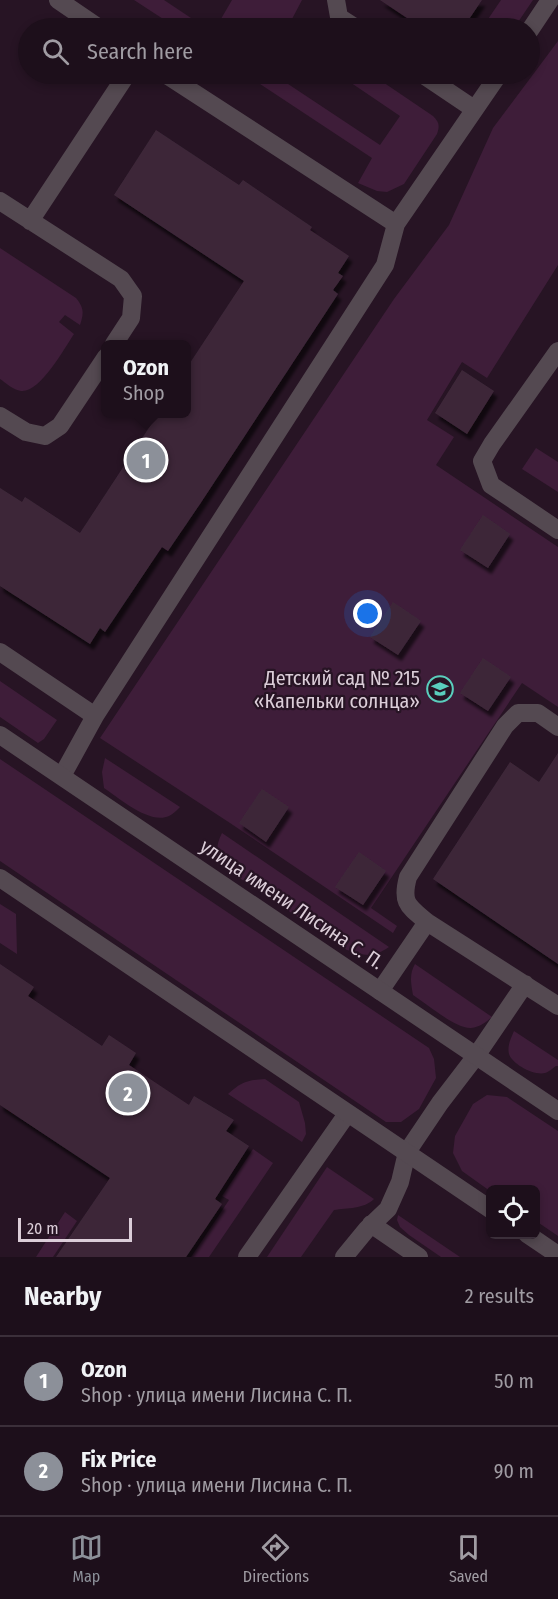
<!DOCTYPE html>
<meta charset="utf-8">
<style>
body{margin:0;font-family:"Fira Sans Condensed",sans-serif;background:#251824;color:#f1f3f6}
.controls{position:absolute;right:18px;bottom:18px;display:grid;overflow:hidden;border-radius:9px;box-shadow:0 3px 9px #0003}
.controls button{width:54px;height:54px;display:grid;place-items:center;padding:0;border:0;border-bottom:2px solid #3b2f3a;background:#1d0f1b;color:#f1f3f6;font:30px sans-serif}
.scale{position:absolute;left:18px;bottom:15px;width:114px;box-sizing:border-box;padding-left:6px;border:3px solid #dbcdd8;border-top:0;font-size:16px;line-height:21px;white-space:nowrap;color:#dbcdd8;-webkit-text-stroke:4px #271424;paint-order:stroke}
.you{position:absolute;left:368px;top:614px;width:21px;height:21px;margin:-15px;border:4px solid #fff;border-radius:50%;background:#1a73e8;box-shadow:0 0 0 9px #1a73e833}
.badge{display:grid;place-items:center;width:39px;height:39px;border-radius:50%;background:#8c9099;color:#fff;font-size:20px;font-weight:700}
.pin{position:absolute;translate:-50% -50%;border:3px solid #fff;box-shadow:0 2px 6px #0006}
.popup{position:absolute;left:101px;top:340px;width:90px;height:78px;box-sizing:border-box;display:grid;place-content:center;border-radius:9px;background:#1d0f1b;filter:drop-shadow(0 2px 4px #0005);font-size:20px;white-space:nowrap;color:#a09ca3}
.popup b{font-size:22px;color:#f1f3f6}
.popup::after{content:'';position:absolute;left:50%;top:100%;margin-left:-12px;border:12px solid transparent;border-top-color:#1d0f1b}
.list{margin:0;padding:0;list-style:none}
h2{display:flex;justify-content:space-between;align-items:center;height:78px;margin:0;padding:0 24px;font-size:26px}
h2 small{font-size:20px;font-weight:400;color:#a09ca3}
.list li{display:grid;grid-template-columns:39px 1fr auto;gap:18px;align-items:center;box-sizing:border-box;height:90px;padding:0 24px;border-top:2px solid #3b2f3a}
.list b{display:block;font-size:22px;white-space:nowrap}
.list p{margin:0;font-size:20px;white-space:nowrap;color:#a09ca3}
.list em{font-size:20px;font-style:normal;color:#a09ca3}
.icon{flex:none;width:33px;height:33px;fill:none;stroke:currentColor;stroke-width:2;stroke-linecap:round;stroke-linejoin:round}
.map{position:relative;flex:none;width:558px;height:1257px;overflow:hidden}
.search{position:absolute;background:#1d0f1b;box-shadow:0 3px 9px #0003;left:18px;right:18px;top:18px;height:66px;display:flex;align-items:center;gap:15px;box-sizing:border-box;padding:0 21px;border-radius:33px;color:#a09ca3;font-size:22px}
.sheet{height:258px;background:#1d0f1b}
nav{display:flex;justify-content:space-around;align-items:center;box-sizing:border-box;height:84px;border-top:2px solid #3b2f3a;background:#1d0f1b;font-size:16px;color:#a09ca3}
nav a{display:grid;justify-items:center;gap:3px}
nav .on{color:#8c9099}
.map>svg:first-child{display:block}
</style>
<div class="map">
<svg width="558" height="1257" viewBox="0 0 558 1257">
<defs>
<filter id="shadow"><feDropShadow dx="3.5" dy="6" stdDeviation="1.5" flood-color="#0009"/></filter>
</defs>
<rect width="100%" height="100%" fill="#271424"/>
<!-- green -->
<path fill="#3e1d39" d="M 134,0 L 164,0 L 206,28 L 177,28 Z
M 232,0 L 302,0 L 292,19 L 306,28 L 225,28 L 218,24 Z
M 501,0 L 533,0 L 514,28 L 482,28 Z
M 558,41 L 558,265 L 487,378 L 462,362 L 427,420 L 454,437 L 436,465 L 558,547 L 558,707 L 522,683 L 371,908 L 397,926 L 393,933 L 230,823 L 100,738 L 394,299 L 449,225 L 493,128 Z
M 245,74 L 273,74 L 380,145 L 400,116 L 338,74 L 371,74 L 433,116 C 439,122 440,125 437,134 L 404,184 L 387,192 L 377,191 L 358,183 L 372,158 Z
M 0,248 L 76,298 C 84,308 84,313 80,325 L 65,315 L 59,322 L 74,334 C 64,349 40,393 21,391 C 13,390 6,383 0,379 Z
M 536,448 L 558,462 L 558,492 L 522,469 Z
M 0,681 L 57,720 L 44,739 L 38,743 L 0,717 Z
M 105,758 L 180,807 C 177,810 173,814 169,816 C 150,825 119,798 104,788 L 102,772 Z
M 0,759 L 429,1048 L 434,1059 L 436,1078 L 419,1109 L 401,1122 L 386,1122 L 0,861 Z
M 222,833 L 389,947 C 373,958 365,956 347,950 L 226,869 C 217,855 214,849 222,833 Z
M 0,904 L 16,914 L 17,954 L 0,943 Z
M 415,964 L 492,1017 C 486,1022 480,1027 471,1028 C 456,1029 427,1004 413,995 C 411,984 409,974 415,964 Z
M 514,1031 L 558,1060 L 558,1066 L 556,1066 C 553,1068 549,1072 545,1073 C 534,1076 512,1064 509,1054 C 507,1046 511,1038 514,1031 Z
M 265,1079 L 299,1102 L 305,1123 L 306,1134 L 302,1142 L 228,1094 C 241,1082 248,1080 265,1079 Z
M 487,1095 L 507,1097 L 558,1131 L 558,1236 L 536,1221 L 536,1190 L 490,1190 L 490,1191 L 462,1171 L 453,1153 L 455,1136 L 473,1104 Z
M 253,1149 L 273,1163 L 209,1257 L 191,1257 L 229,1200 L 222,1196 Z
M 327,1167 L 374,1199 C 364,1209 347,1208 334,1210 L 301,1257 L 267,1257 Z
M 65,1212 L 77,1221 L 53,1257 L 36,1257 Z
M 398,1215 L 460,1257 L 441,1257 L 409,1235 L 400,1227 L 397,1220 Z"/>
<!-- building -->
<path fill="#3d2839" filter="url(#shadow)" d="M 380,0 L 482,0 L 463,28 L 422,28 Z
M 156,130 L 239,185 L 243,180 L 312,227 L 310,230 L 349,256 L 338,273 L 343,276 L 333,290 L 338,294 L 200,504 L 168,551 L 162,547 L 105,632 L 100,628 L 90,644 L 0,586 L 0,488 L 22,502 L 25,497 L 80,533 L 158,414 L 186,414 L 186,369 L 244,281 L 114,195 Z
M 462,370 L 494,391 L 467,434 L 435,413 Z
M 483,515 L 510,534 L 488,568 L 460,550 Z
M 393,602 L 421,621 L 398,655 L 370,637 Z
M 483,658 L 511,677 L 488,711 L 460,693 Z
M 558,753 L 558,964 L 433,879 L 510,762 L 539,782 Z
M 262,789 L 289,807 L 266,842 L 239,823 Z
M 359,852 L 386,871 L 363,905 L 335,887 Z
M 0,964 L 34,987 L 28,996 L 102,1046 L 109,1035 L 136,1053 L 129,1065 L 189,1105 L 194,1096 L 234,1120 L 226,1131 L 249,1146 L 215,1199 L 222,1204 L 186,1257 L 56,1257 L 110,1178 L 0,1105 Z"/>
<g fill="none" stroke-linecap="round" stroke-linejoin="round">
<!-- lane -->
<path stroke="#544951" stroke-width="18" d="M 58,0 L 99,28
M 336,0 L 339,17 L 356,28
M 530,30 L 550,0
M 165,74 L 396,224
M 422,74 L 474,109
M 0,201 L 121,279 L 133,296 L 131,318 L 114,344
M 30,221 L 127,74
M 558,351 L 492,444 L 482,461 L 491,485 L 558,530
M 0,416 L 26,432 L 45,436 L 60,426 L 106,357
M 0,652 L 95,716 L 385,265 L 396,224 L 499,74
M 558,727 L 538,713 L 518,713 L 505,726 L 408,877 C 401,903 408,906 427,922 L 558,1006
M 62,776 L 95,716
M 380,991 L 427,922
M 371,1224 L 419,1257
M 247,1257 L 347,1114
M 344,1257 L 367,1229 L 388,1209 L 400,1182 L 407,1152 L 440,1103 L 476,1056 L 525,984"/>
<!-- street -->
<path stroke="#544951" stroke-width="18" d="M 0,735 L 558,1111
M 0,878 L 490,1209
M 527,1234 L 558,1255"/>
</g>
<!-- icons -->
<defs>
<g id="school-ring" transform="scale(1.35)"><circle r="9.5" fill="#271424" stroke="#5acebd" stroke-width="1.5"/><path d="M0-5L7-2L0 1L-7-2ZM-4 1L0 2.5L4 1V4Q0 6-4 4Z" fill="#5acebd"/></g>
</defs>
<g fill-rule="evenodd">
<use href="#school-ring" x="440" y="689"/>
</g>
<g text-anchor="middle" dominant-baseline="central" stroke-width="4.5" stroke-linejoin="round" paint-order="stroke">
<!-- poi labels -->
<g font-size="20" fill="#dbcdd8" stroke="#271424" text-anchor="end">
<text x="420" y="678">Детский сад № 215<tspan x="420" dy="23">«Капельки солнца»</tspan></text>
</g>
<!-- street labels -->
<g font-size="20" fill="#dbcdd8" stroke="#271424">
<text transform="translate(292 904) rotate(34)">улица имени Лисина С. П.</text>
</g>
</g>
</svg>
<div class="controls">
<button><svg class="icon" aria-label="locate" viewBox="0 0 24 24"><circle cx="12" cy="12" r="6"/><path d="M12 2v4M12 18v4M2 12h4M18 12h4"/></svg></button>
</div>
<div class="scale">20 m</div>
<div class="you"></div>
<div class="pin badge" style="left:146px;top:460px">1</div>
<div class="popup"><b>Ozon</b>Shop</div>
<div class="pin badge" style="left:128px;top:1093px">2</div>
<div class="search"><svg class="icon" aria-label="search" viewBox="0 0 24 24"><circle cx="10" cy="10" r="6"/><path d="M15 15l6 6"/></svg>Search here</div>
</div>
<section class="sheet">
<h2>Nearby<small>2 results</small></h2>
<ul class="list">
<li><span class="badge">1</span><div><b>Ozon</b><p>Shop · улица имени Лисина С. П.</p></div><em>50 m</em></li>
<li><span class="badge">2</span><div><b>Fix Price</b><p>Shop · улица имени Лисина С. П.</p></div><em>90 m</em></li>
</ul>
</section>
<nav>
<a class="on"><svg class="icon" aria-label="map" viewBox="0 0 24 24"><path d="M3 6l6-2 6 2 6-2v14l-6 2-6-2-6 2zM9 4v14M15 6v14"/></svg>Map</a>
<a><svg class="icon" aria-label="directions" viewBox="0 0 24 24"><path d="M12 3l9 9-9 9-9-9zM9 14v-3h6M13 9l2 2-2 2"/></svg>Directions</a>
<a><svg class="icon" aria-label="saved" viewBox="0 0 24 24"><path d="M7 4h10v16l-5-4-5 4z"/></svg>Saved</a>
</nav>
